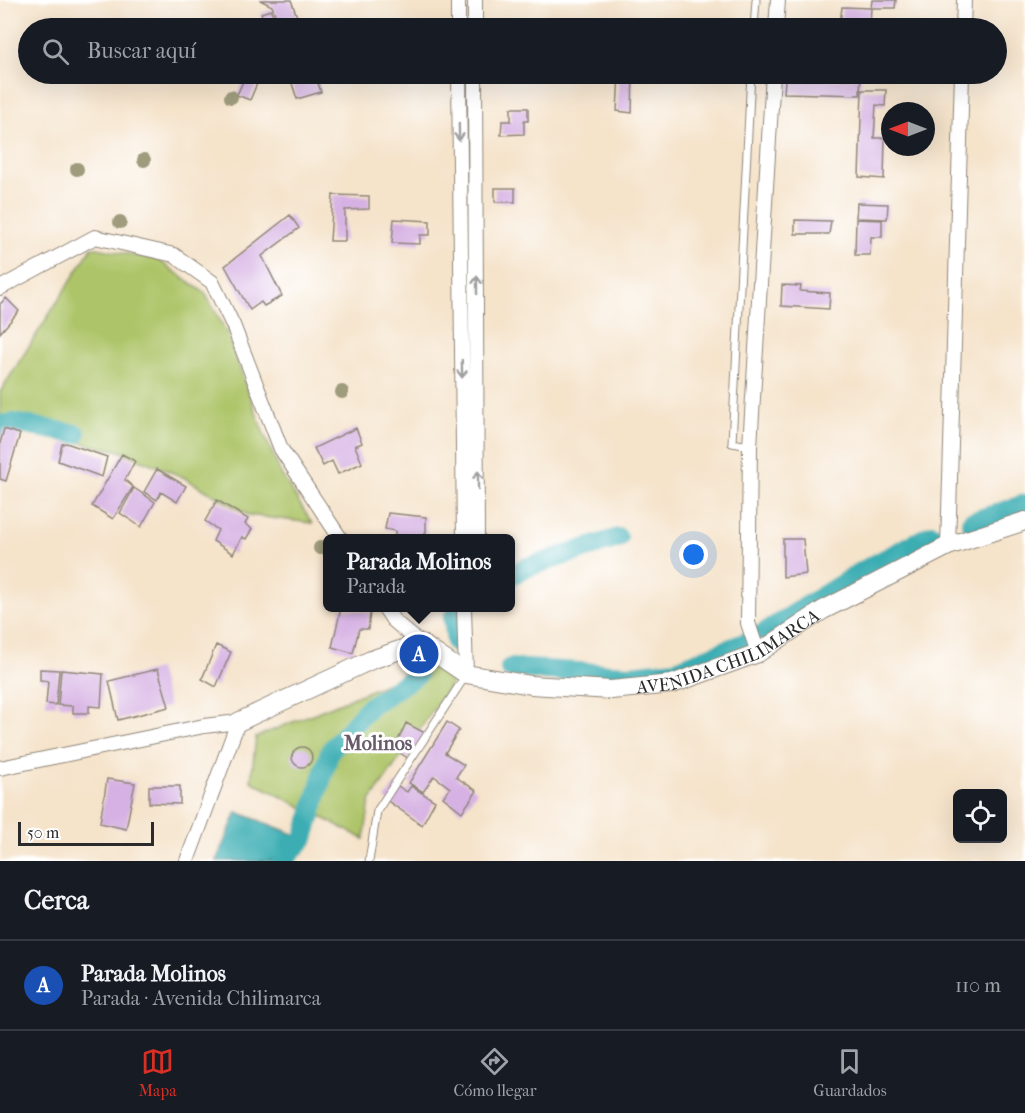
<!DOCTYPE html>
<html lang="es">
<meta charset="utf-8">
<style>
body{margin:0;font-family:"IM FELL French Canon",serif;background:#242831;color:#f1f3f6}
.controls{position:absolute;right:18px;bottom:18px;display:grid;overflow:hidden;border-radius:9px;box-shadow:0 6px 24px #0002}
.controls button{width:54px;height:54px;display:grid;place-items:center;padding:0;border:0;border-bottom:2px solid #363941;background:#171b24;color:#f1f3f6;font:30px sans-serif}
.compass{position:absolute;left:881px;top:102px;width:54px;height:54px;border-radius:50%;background:#171b24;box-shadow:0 6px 24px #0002;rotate:270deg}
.scale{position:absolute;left:18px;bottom:15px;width:136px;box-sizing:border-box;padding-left:6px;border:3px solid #2b2b2b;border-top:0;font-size:16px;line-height:21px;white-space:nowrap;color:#2b2b2b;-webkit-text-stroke:4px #fff;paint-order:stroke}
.you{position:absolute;left:694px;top:555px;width:21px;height:21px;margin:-15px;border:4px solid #fff;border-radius:50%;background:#1a73e8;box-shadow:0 0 0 9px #1a73e833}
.badge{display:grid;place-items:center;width:39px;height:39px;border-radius:50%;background:#d93025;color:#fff;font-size:20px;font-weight:700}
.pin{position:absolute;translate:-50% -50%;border:3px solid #fff;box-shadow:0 2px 6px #0006}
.popup{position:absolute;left:323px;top:534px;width:192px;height:78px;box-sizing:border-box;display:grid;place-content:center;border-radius:9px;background:#171b24;filter:drop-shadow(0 2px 4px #0005);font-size:20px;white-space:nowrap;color:#9ea1a6}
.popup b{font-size:22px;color:#f1f3f6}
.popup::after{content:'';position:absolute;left:50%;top:100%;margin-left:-12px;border:12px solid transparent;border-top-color:#171b24}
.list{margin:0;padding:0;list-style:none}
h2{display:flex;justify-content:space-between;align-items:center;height:78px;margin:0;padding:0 24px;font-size:26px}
h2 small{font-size:20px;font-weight:400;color:#9ea1a6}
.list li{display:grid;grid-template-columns:39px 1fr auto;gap:18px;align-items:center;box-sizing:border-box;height:90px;padding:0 24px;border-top:2px solid #363941}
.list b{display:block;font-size:22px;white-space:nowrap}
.list p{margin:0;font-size:20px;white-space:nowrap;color:#9ea1a6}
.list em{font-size:20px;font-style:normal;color:#9ea1a6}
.icon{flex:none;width:33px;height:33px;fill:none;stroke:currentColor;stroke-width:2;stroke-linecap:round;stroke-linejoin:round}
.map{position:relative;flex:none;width:1025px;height:861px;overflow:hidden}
.search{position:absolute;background:#171b24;box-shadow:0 6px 24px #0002;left:18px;right:18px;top:18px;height:66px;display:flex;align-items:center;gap:15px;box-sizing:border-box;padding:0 21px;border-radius:33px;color:#9ea1a6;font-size:22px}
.sheet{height:168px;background:#171b24}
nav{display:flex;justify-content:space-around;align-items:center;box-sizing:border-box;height:84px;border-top:2px solid #363941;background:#171b24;font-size:16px;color:#9ea1a6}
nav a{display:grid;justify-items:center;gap:3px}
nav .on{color:#d93025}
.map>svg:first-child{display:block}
</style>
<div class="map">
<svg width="1025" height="861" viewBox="0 0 1025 861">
<rect width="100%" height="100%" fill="#fff"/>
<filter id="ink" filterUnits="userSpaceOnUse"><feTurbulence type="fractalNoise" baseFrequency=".0167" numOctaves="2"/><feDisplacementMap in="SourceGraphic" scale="12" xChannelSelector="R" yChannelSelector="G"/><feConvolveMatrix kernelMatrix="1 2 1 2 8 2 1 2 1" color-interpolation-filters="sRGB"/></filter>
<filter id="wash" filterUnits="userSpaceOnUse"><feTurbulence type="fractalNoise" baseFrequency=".008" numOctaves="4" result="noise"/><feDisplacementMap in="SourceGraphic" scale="24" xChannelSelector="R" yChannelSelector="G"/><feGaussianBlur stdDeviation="1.35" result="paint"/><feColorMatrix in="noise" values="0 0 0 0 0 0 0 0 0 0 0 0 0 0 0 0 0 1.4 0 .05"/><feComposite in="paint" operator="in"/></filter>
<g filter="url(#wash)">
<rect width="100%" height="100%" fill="#f5e3ca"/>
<!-- green -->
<path fill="#adc468" stroke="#6c784a" stroke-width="1.5" d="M 92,247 L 158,260 L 205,293 L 227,333 L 262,429 L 281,474 L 312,523 L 248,515 L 183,477 L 120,451 L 0,426 L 0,392 Z
M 424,659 L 452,683 L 370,801 L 364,839 L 251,781 L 256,737 L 403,677 Z"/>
<!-- water -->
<path fill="#3badb3" stroke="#336c6f" stroke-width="1.5" d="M 237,812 L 304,838 L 292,861 L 216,861 Z"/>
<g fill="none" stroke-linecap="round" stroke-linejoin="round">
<!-- canal -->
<path stroke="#3badb3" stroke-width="20" d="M 0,425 L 14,423 L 76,434
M 971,522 L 1025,504
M 510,576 L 525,568 L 618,538
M 456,643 L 453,618 L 462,608
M 510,668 L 630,675 L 676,670 L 754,639 L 862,571 L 932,534
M 283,861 L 304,838 L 330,751 L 369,707 L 417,675"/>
</g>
<g id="blocks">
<!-- building -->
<path fill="#d6b1e3" d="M 260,0 L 291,0 L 300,25 L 280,28 L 272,6 Z
M 872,0 L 896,0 L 895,8 L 871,8 Z
M 842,7 L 871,8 L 870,23 L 840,23 Z
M 271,10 L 278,27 L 266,28 L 261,13 Z
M 246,74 L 261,74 L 250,100 L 237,95 Z
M 289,74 L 315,74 L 321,92 L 297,99 Z
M 619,74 L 633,74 L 632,113 L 617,111 Z
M 852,74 L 861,74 L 860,95 L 784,93 L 785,80 L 852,79 Z
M 862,90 L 886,90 L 885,106 L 876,105 L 874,138 L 885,138 L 884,179 L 859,177 Z
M 511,108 L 528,108 L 528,121 L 524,121 L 524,134 L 501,135 L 502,121 L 511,121 Z
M 495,188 L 515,188 L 515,202 L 495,202 Z
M 333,195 L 369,196 L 369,209 L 345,210 L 345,241 L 330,241 Z
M 857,203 L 888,204 L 887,219 L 856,218 Z
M 290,215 L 299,228 L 262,256 L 282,296 L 264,306 L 261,302 L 250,310 L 225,266 Z
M 394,219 L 430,221 L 430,235 L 420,235 L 420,244 L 392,243 Z
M 856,219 L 882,220 L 882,237 L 871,237 L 870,255 L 855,255 Z
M 795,220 L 831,221 L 829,234 L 795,234 Z
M 782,285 L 801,286 L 800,291 L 830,293 L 829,309 L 781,306 Z
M 6,298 L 19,311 L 0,333 L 0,304 Z
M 356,428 L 362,443 L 355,446 L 362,463 L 338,474 L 332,461 L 323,466 L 314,448 Z
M 4,429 L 20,434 L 6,481 L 0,479 L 0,443 Z
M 66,443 L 107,457 L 102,477 L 58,461 L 62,444 Z
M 122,454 L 135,461 L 125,480 L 133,487 L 113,519 L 92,506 Z
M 157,469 L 186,486 L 177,502 L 161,492 L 157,500 L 144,492 Z
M 134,488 L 155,502 L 141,527 L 120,513 Z
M 217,500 L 248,519 L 245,524 L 252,529 L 246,539 L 242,537 L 233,554 L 213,541 L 218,530 L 205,521 Z
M 388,513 L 426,517 L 426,532 L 422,538 L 395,538 L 395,531 L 385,529 Z
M 783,539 L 803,539 L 806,574 L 783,577 Z
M 341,608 L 370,613 L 368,629 L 359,629 L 353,653 L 332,647 Z
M 216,645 L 231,652 L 216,687 L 202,679 Z
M 40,669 L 59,670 L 56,705 L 46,704 L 48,681 L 40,680 Z
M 158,669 L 169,707 L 118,720 L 109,681 Z
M 61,670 L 103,674 L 101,707 L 89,706 L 89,713 L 73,713 L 73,706 L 58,705 Z
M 447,722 L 459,730 L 445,753 L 464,765 L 456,777 L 477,791 L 462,812 L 443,797 L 450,788 L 434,776 L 423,792 L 409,783 Z
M 406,723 L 425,733 L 409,759 L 394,749 Z
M292 757a10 10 0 1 1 20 0a10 10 0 1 1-20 0Z
M 107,779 L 135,783 L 126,829 L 100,823 Z
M 395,784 L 407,792 L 411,786 L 435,801 L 422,825 L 385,799 Z
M 149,786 L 180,786 L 180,804 L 149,803 Z"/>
</g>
</g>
<g filter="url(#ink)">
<use href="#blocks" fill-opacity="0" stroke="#90877a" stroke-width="1.5"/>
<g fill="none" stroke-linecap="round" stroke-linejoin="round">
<!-- service casing -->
<g stroke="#90877a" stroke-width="9">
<path id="service" d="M 754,28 L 756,0
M 750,446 L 732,443 L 751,74
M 369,861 L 377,811 L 466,675"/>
</g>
<!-- minor casing -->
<g stroke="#90877a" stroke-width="16">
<path id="minor" d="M 458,0 L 458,28
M 475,0 L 475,28
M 776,28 L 778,0
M 963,28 L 964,0
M 459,74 L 464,538
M 475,74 L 477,538
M 0,288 L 95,237 L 174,255 L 212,282 L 233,325 L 281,449 L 340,538
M 948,546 L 962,74
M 385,608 L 393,620 L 420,643
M 464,608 L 466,674
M 758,653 L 748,623 L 750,446 L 773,74
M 0,768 L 204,726 L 238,722 L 187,861"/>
</g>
<!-- tertiary casing -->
<g stroke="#90877a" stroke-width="20">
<g id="tertiary">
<path id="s1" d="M 238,722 L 371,660 L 420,643 L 466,674 L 531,685 L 611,690 L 672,684 L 758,653 L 823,610 L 948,546 L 1025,521"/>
</g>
</g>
<!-- service -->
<use href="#service" stroke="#fff" stroke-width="7"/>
<!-- minor -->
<use href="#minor" stroke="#fff" stroke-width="14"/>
<!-- tertiary -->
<use href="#tertiary" stroke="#fff" stroke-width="18"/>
</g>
<!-- trees -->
<g fill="#9f9c7e">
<circle cx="231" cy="97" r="7"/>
<circle cx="144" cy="160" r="7"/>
<circle cx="77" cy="169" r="7"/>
<circle cx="120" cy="222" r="7"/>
<circle cx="342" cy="392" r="7"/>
<circle cx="320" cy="548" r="7"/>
</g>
<!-- one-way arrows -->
<defs><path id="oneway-shaft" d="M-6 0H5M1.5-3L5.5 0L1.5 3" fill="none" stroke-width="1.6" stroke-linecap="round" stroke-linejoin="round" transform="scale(1.5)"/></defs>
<g stroke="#a0a0a0">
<use href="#oneway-shaft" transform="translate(459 132) rotate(89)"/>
<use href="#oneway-shaft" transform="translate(477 285) rotate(-90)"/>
<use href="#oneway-shaft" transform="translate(462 369) rotate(89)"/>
<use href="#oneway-shaft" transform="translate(478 480) rotate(-90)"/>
</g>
</g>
<g text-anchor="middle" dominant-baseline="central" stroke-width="6" stroke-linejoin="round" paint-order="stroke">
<!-- street labels -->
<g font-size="18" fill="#2b2b2b" stroke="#fff">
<text stroke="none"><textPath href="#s1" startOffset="525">AVENIDA CHILIMARCA</textPath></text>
</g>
<!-- neighbourhood labels -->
<g font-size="20" font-weight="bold" fill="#675a6b" stroke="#fff">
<text x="378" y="743">Molinos</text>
</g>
</g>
</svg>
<div class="controls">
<button><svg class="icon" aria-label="locate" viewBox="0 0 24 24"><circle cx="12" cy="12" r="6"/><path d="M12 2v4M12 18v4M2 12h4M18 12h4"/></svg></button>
</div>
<svg class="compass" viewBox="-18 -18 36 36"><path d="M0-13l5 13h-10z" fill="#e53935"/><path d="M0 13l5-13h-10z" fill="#9ea1a6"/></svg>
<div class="scale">50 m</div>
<div class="you"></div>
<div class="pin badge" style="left:419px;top:654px;background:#1a4fb4">A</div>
<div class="popup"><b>Parada Molinos</b>Parada</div>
<div class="search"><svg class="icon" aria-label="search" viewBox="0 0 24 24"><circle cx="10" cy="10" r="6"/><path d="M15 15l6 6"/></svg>Buscar aquí</div>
</div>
<section class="sheet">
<h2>Cerca<small></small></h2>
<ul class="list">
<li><span class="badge" style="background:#1a4fb4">A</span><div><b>Parada Molinos</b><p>Parada · Avenida Chilimarca</p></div><em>110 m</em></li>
</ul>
</section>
<nav>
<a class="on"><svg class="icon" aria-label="map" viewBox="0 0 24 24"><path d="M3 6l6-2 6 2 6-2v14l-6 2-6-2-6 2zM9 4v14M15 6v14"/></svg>Mapa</a>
<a><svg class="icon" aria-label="directions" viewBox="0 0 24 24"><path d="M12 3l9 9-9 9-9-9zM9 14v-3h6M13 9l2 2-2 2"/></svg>Cómo llegar</a>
<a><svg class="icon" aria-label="saved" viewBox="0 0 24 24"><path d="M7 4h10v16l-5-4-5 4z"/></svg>Guardados</a>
</nav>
